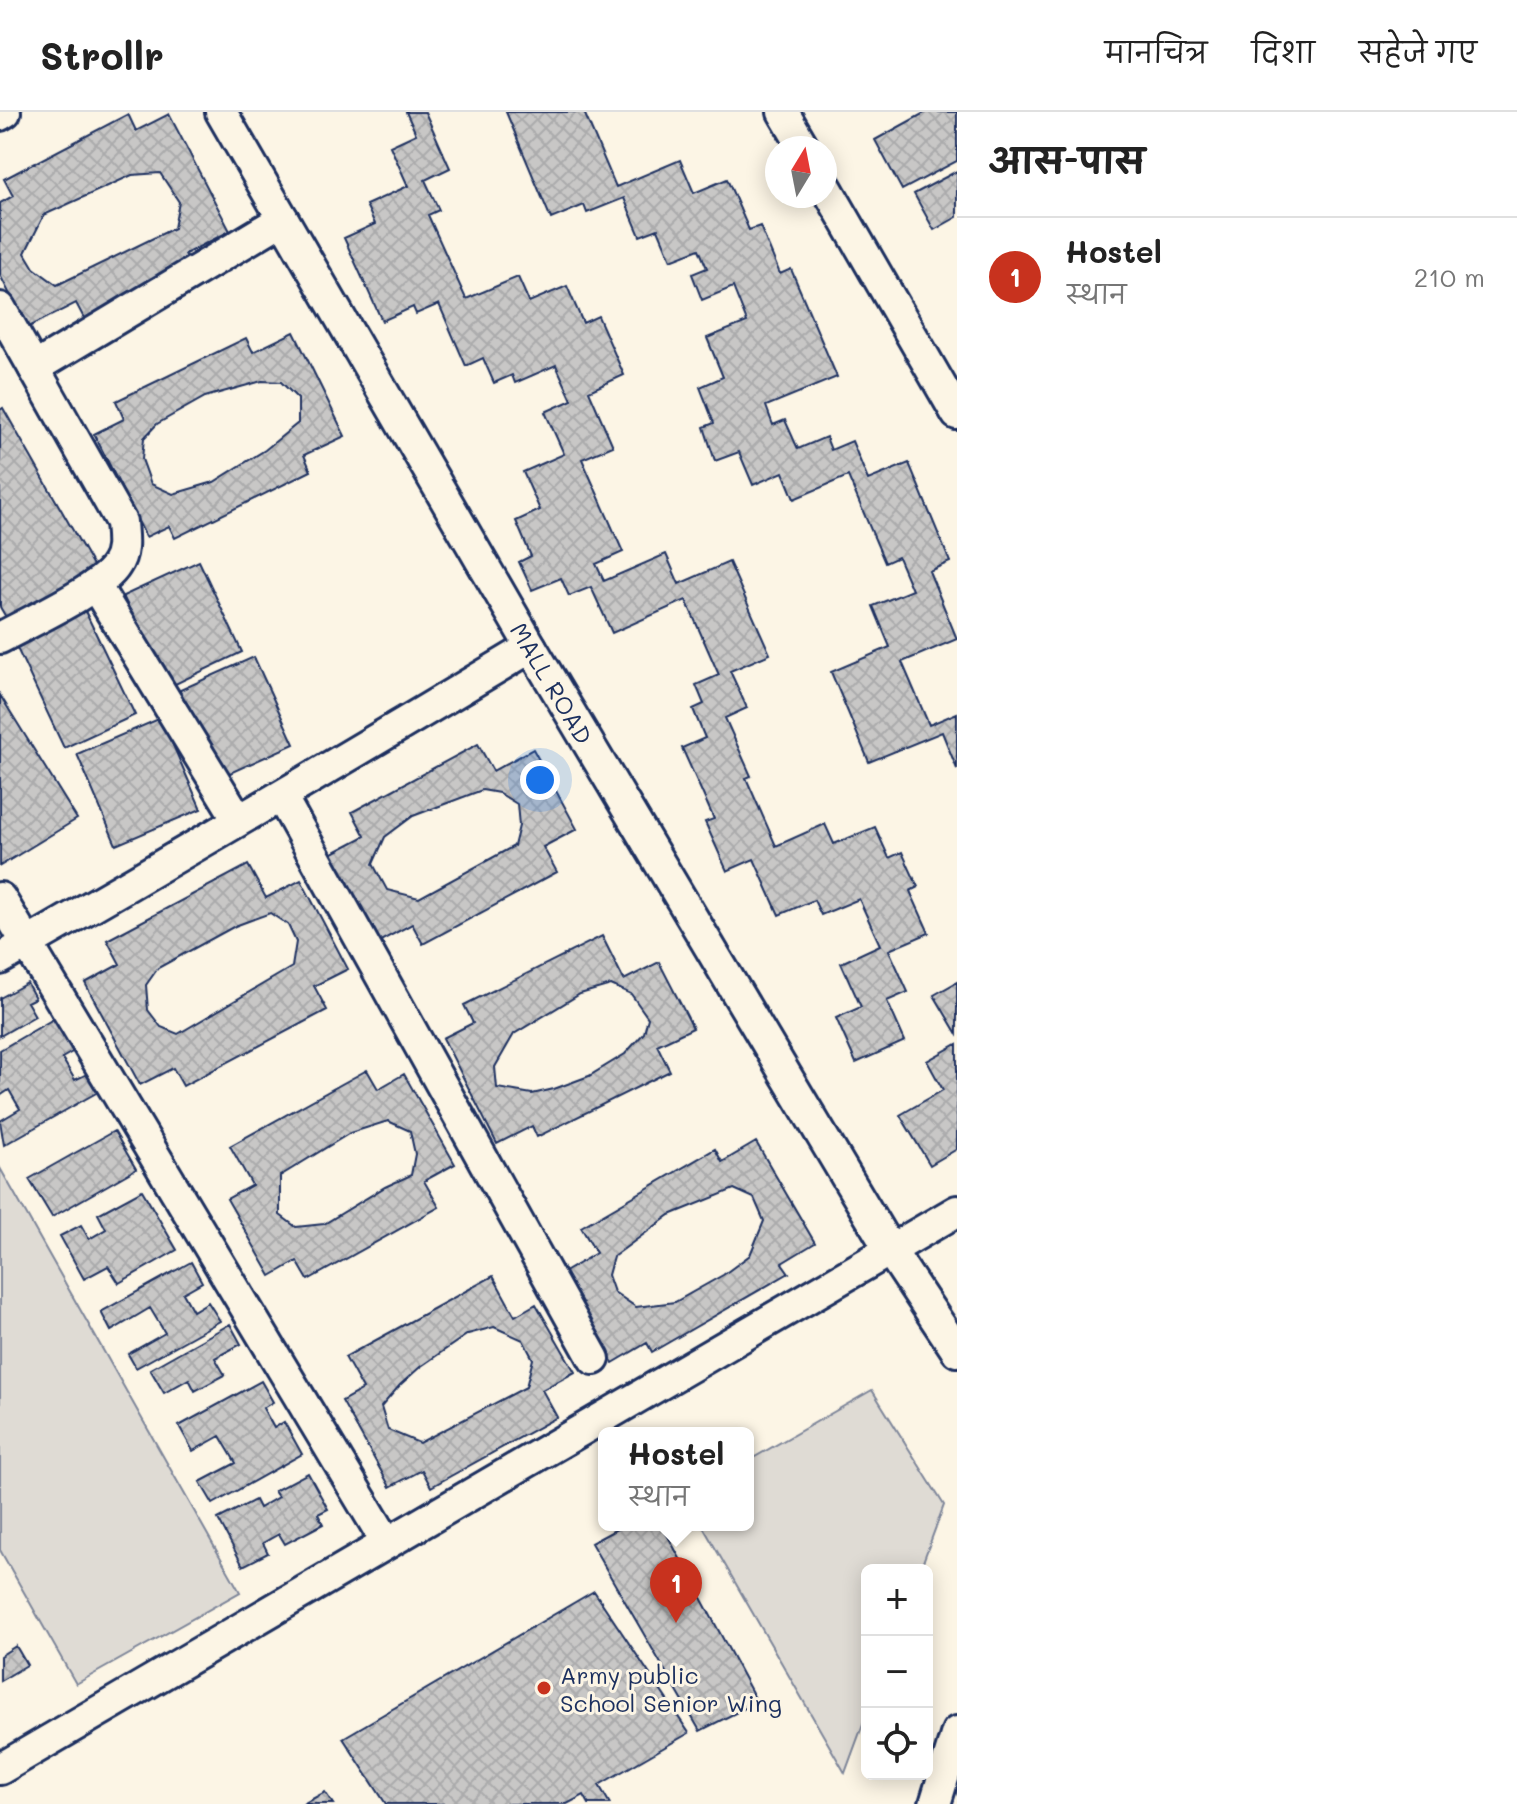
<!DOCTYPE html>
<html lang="hi">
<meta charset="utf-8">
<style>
body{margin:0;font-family:Mali,"Playpen Sans Deva",sans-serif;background:#f2f2f2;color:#222}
.controls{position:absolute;right:24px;bottom:24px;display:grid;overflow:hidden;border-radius:12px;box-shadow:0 4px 20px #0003}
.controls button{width:72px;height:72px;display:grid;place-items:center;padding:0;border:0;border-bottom:2px solid #e0e0e0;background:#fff;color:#222;font:40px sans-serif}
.compass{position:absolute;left:765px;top:24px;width:72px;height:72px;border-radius:50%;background:#fff;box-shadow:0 4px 20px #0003;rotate:10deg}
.you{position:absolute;left:540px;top:668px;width:28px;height:28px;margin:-20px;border:6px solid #fff;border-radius:50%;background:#1a73e8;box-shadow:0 0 0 12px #1a73e833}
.badge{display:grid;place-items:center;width:52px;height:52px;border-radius:50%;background:#c8321e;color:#fff;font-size:26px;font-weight:700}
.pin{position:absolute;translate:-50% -66px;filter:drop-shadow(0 2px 4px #0008)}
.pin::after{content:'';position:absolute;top:42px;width:28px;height:24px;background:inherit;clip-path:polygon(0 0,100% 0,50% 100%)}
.popup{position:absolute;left:598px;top:1315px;width:156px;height:104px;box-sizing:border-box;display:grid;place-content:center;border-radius:12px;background:#fff;filter:drop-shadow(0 2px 6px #0005);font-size:26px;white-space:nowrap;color:#767676}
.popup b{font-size:30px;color:#222}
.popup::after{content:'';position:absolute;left:50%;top:100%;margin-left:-16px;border:16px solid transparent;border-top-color:#fff}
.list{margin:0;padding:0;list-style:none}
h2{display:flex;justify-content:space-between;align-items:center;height:104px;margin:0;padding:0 32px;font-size:34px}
h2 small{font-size:26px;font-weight:400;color:#767676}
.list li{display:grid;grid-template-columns:52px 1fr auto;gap:24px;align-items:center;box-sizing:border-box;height:120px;padding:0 32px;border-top:2px solid #e0e0e0}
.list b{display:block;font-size:30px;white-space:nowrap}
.list p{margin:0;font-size:26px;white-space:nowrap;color:#767676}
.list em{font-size:26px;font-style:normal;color:#767676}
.icon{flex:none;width:44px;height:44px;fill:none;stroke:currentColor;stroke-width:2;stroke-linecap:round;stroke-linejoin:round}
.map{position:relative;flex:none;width:957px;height:1692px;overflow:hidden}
header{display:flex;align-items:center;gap:48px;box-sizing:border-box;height:112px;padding:0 40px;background:#fff;border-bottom:2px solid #e0e0e0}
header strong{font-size:38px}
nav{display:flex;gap:44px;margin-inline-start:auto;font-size:28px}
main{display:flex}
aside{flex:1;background:#fff}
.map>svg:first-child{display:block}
</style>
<header>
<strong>Strollr</strong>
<nav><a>मानचित्र</a><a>दिशा</a><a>सहेजे गए</a></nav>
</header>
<main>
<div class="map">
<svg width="957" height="1692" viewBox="0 0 957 1692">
<defs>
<pattern id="building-cross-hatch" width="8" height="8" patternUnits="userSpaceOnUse" patternTransform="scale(2)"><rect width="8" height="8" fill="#c8c7c6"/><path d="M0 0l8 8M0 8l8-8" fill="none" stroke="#ababac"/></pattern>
</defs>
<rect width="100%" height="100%" fill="#fcf5e5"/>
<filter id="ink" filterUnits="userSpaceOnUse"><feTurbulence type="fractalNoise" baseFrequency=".0125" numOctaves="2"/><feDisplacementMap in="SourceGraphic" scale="16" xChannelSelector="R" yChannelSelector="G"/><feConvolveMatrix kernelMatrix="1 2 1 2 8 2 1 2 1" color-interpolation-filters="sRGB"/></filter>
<g filter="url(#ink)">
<!-- park -->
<path fill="#dfdbd4" stroke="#7d8599" stroke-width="2" d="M 0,1056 L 240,1480 L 76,1572 L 0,1438 Z
M 872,1278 L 944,1393 L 920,1458 L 867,1458 L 867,1601 L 845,1661 L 702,1413 L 748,1413 L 748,1349 Z"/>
<!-- building -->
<path fill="url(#building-cross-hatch)" stroke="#1b2f5e" stroke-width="2" fill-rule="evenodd" d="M 406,0 L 425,0 L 450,56 L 425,68 L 439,98 L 428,103 L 466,187 L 518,165 L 529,190 L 567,174 L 583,211 L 598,204 L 624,263 L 589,279 L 613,334 L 582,347 L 623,440 L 596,452 L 604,469 L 666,442 L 679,472 L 729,450 L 770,542 L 730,559 L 747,596 L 725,606 L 751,664 L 746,666 L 776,734 L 825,712 L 834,732 L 875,715 L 889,746 L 902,740 L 918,775 L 910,779 L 929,821 L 889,838 L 908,880 L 887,889 L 905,929 L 856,951 L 836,906 L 861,895 L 841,851 L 880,833 L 859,787 L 821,803 L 814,788 L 779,803 L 754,747 L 727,759 L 705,710 L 714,707 L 682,636 L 705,626 L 693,597 L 704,592 L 696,573 L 719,563 L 686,488 L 612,521 L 591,475 L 569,484 L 561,466 L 532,478 L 519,450 L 531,444 L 516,409 L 540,398 L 523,360 L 564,342 L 545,300 L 572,288 L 556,253 L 515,271 L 512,263 L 494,271 L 483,246 L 466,254 L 439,192 L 416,202 L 413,195 L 382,209 L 344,126 L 375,112 L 366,93 L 408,74 L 390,34 L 416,22 Z
M 506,0 L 584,0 L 616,75 L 680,48 L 694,81 L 727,67 L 749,118 L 760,114 L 780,162 L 791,157 L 837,265 L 766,294 L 773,313 L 785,308 L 798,337 L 826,325 L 831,338 L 852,329 L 868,368 L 909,351 L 950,450 L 929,459 L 957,527 L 902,550 L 929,613 L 957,601 L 957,657 L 942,620 L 869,650 L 831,560 L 890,535 L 873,494 L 912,478 L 898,445 L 885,451 L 848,364 L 794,387 L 783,360 L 753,373 L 739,340 L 715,349 L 704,315 L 714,311 L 700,275 L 723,265 L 707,226 L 747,210 L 733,175 L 702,188 L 692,162 L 707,156 L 699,137 L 671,148 L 658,117 L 640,124 L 624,86 L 587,101 L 584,93 L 551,107 Z
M 926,0 L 957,0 L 957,49 L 902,78 L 875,28 Z
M 128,2 L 136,19 L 169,2 L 230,119 L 185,142 L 193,157 L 87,212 L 76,191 L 27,216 L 0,163 L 0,91 L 13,84 L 4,67 ZM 160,61 L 179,90 L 174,116 L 57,173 L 34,156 L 25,141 L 44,103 L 132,63 Z
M 957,59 L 957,105 L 934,118 L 914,82 Z
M 294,220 L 345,324 L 304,343 L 311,359 L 175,426 L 169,414 L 146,425 L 94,322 L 124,307 L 116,289 L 246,226 L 253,240 ZM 262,269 L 281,270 L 298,287 L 298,311 L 265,338 L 214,370 L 173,382 L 151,372 L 142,347 L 144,326 L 157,312 L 205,285 Z
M 3,296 L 99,464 L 11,514 L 0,495 L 0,298 Z
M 199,449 L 242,540 L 167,576 L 123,484 Z
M 85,499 L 135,603 L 64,636 L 15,532 Z
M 254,545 L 294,632 L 219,666 L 178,579 Z
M 0,583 L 77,707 L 0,754 Z
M 161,606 L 201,697 L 116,733 L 77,642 Z
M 478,632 L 493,659 L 533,637 L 577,717 L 543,735 L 557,760 L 423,832 L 412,812 L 375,832 L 327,744 L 365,724 L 352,700 ZM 482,678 L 499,681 L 517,692 L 519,714 L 514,734 L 419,786 L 387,778 L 373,752 L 385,725 L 413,704 Z
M 248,753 L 266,786 L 301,768 L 348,857 L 314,874 L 327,898 L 183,974 L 173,956 L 140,973 L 85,871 L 120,852 L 107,828 ZM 270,801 L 288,813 L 296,830 L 292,855 L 178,922 L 161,915 L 148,898 L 146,873 L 158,856 L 235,814 Z
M 602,824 L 624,868 L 659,850 L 693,916 L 657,933 L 670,959 L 537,1025 L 532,1014 L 497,1032 L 443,926 L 473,911 L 464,893 ZM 611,873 L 631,882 L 648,906 L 644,921 L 625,942 L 589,964 L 554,977 L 532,982 L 497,976 L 495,955 L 514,922 L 580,882 Z
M 957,870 L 957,922 L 934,883 Z
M 27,871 L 35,886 L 27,890 L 35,904 L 0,924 L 0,886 Z
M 55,906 L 74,939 L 62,946 L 75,968 L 87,962 L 98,980 L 4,1033 L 0,1009 L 20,997 L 9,978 L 0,984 L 0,938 Z
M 957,932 L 957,1037 L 930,1053 L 900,1003 L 943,978 L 927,949 Z
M 367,958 L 378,977 L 404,962 L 455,1052 L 424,1069 L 439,1095 L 308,1168 L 297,1149 L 271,1164 L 227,1087 L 252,1073 L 230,1034 ZM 388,1009 L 410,1019 L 415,1042 L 411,1063 L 385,1075 L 324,1112 L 296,1115 L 280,1103 L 280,1064 L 350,1021 Z
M 114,1019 L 136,1057 L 52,1105 L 29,1067 Z
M 756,1030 L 815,1131 L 782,1151 L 789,1161 L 652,1240 L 647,1231 L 613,1251 L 561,1162 L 596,1141 L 581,1115 L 715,1037 L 722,1050 ZM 734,1077 L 754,1086 L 764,1109 L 750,1143 L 723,1163 L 675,1190 L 636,1195 L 614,1180 L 608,1163 L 613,1145 L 670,1103 Z
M 142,1078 L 177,1138 L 119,1171 L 108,1154 L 84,1167 L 60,1124 L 81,1113 L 89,1127 L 106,1117 L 98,1102 Z
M 191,1150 L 202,1170 L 183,1181 L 193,1199 L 208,1190 L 220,1209 L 136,1256 L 128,1242 L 165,1221 L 150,1196 L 111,1219 L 101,1200 Z
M 493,1164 L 515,1204 L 536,1192 L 575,1260 L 542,1278 L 557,1305 L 431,1375 L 422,1358 L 390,1375 L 342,1289 L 363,1277 L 345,1245 ZM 494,1215 L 523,1228 L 533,1247 L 526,1275 L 419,1331 L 388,1318 L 381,1295 L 400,1273 L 420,1255 L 468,1222 Z
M 230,1212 L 241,1232 L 215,1246 L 225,1263 L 195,1279 L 189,1267 L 164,1281 L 150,1257 Z
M 261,1269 L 273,1290 L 263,1296 L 274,1316 L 284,1310 L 302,1342 L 213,1392 L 200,1370 L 236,1351 L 220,1324 L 193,1339 L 179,1314 Z
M 308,1361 L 328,1397 L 318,1402 L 323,1412 L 285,1432 L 279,1422 L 263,1431 L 268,1441 L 243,1454 L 218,1407 L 255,1388 L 259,1396 L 278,1385 L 274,1379 Z
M 624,1413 L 662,1413 L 757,1590 L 700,1619 L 591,1431 Z
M 594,1479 L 689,1621 L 599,1673 L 610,1692 L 589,1692 L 584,1683 L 567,1692 L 386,1692 L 343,1626 Z
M 16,1534 L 27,1553 L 0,1569 L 0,1544 Z
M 325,1680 L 333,1692 L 303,1692 Z"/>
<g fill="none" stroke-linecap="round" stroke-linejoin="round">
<!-- minor casing -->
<g stroke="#1b2f5e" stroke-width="36">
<g id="minor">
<path id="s1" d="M 221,0 L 531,535 L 890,1138 L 957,1239"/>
<path d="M 783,0 L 804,36"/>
<path d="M 0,3 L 5,0"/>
<path d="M 825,73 L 957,302"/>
<path d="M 0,196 L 121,410 C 122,425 125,440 116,453 C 102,477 27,511 0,526"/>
<path d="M 34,256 L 283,107"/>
<path d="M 95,473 L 238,707"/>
<path d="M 282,686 L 594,1247"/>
<path d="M 0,786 L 387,1431"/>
<path d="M 0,847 C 178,745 355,641 531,535"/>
<path d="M 0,1657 L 957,1099"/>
<path d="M 935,1692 L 957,1620"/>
</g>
</g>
<!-- minor -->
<use href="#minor" stroke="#fcf5e5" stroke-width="30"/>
</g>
</g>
<!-- markers -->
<circle fill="#c8321e" stroke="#fcf5e5" stroke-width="3" cx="544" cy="1576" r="8"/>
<g text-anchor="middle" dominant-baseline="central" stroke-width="6" stroke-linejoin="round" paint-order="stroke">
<!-- street labels -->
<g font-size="24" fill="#1b2f5e" stroke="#fcf5e5">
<text stroke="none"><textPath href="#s1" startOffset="660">MALL ROAD</textPath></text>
</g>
<!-- poi labels -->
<g font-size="24" fill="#1b2f5e" stroke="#fcf5e5" text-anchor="start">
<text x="560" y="1562">Army public<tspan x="560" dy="28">School Senior Wing</tspan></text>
</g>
</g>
</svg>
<div class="controls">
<button>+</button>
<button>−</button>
<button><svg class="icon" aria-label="locate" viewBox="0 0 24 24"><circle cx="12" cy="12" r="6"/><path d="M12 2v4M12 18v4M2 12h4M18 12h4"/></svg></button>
</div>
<svg class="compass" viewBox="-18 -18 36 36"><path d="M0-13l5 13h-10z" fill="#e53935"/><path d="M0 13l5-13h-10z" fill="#767676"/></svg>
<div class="you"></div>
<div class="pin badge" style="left:676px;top:1511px">1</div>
<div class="popup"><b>Hostel</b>स्थान</div>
</div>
<aside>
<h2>आस-पास<small></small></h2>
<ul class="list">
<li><span class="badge">1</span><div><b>Hostel</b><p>स्थान</p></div><em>210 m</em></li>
</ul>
</aside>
</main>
